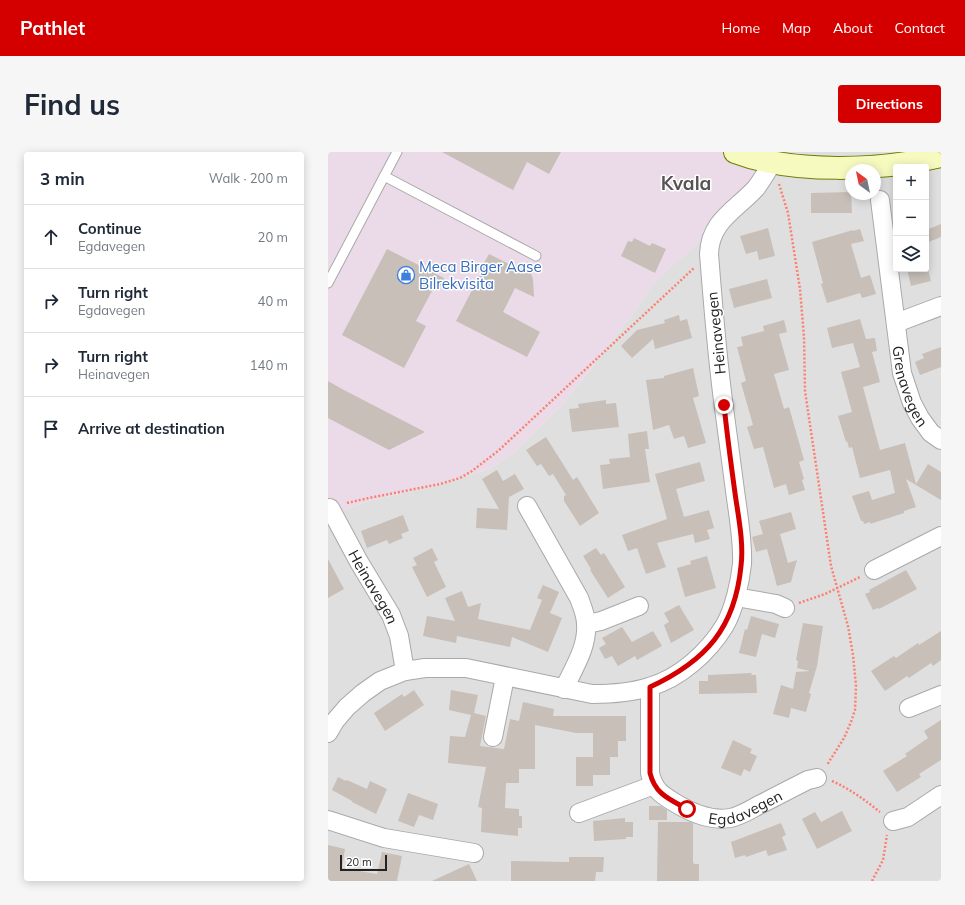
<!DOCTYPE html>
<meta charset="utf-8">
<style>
body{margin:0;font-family:Mulish,sans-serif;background:#f6f6f7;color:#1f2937}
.controls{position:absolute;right:12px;top:12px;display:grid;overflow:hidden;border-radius:4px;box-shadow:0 2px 10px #0003}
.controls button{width:36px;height:36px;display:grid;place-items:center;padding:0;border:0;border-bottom:1px solid #e0e1e3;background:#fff;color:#1f2937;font:20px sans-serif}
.compass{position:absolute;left:517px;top:12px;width:36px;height:36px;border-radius:50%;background:#fff;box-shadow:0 2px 10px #0003;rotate:327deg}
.scale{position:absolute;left:12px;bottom:10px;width:47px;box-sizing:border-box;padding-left:4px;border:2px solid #222;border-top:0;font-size:11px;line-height:14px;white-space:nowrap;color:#222;-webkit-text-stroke:3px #fff;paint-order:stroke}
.stop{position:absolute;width:12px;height:12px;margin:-9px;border:3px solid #d40000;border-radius:50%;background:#fff}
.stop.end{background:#d40000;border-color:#fff;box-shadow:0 1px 4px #0008}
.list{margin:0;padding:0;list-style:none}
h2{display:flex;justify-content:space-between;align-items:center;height:52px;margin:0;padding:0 16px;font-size:17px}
h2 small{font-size:13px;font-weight:400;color:#747a83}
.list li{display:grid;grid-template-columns:26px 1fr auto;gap:12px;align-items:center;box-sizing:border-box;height:64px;padding:0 16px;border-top:1px solid #e0e1e3}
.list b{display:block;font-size:15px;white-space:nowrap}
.list p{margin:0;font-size:13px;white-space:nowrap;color:#747a83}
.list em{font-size:13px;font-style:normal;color:#747a83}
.icon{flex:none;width:22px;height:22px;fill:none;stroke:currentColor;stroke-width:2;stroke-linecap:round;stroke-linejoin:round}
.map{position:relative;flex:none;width:613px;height:729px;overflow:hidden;border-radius:4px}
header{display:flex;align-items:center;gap:24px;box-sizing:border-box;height:56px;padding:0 20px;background:#d40000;color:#fff}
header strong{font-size:19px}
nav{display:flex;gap:22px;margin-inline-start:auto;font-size:14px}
.intro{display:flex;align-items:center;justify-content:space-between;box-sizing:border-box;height:96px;padding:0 24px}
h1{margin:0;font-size:28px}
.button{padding:10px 18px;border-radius:4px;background:#d40000;color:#fff;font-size:14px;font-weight:700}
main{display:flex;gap:24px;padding:0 24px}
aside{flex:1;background:#fff;border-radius:4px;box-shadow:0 2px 10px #0003}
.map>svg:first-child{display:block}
</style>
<header>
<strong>Pathlet</strong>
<nav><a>Home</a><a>Map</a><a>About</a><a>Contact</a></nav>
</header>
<div class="intro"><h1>Find us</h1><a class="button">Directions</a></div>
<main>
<aside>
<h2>3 min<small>Walk · 200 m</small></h2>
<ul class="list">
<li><svg class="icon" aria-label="ahead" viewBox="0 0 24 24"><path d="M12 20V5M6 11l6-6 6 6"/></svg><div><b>Continue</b><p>Egdavegen</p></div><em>20 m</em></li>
<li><svg class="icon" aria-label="right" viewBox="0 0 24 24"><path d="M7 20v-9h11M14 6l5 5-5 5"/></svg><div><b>Turn right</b><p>Egdavegen</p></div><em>40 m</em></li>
<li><svg class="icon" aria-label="right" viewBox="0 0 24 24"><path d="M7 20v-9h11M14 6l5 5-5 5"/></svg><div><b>Turn right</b><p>Heinavegen</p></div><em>140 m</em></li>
<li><svg class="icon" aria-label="arrive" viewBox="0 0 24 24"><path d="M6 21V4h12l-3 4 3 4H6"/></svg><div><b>Arrive at destination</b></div></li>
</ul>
</aside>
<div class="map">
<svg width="613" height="729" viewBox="0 0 613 729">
<rect width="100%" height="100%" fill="#f2efe9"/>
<!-- residential -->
<path fill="#e0dfdf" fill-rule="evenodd" d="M 422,0 L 613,0 L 613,729 L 0,729 L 0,364 L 40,349 L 97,336 L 162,317 L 185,301 L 231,256 L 253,230 L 306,160 L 321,137 L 341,116 L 382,81 ZM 568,15 L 598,15 L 598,117 L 568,117 ZM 523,18 L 547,18 L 547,42 L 523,42 Z"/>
<!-- industrial -->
<path fill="#ebdbe8" d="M 0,0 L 422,0 L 445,12 L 382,81 L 341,116 L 321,137 L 306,160 L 253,230 L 231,256 L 185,301 L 162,317 L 97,336 L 40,349 L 0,364 Z"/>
<!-- building -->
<path fill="#c7bfb8" d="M 114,0 L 233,0 L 221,22 L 199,10 L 185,38 Z
M 523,40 L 524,61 L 483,61 L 483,41 Z
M 613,72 L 613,85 L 598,91 L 598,78 Z
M 440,76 L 447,104 L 431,108 L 429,99 L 418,102 L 412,84 Z
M 532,77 L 536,89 L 523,92 L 533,126 L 542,123 L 548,142 L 534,146 L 532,141 L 499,151 L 493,132 L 495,131 L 484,90 L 525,78 L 525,79 Z
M 306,86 L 322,94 L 324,91 L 338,97 L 327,121 L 293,104 L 300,89 L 304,90 Z
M 59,97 L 116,126 L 110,139 L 105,137 L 88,169 L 98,174 L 76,216 L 14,183 Z
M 161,102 L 197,120 L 200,114 L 205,127 L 206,145 L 187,136 L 175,160 L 212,180 L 199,205 L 128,169 L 154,119 L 152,118 Z
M 579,117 L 600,117 L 603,129 L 583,134 Z
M 439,127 L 444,146 L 406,156 L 401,137 Z
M 351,163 L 352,169 L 359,167 L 364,186 L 327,197 L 325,187 L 304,206 L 293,194 L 309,178 L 337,171 L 336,168 Z
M 532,167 L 538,187 L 547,186 L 549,199 L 544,200 L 552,230 L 535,235 L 552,298 L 577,291 L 588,332 L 600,312 L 613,320 L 613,348 L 578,327 L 588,355 L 576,359 L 576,361 L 542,372 L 542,370 L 536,372 L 535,369 L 533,369 L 524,344 L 541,339 L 544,348 L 567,341 L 562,318 L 532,326 L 524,295 L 521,296 L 519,289 L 518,290 L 510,264 L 524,260 L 513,220 L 532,215 L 525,191 L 504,196 L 499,176 Z
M 456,168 L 459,180 L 451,182 L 461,218 L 446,222 L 456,257 L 461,255 L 476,308 L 471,310 L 476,327 L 474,328 L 477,338 L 461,343 L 458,332 L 446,336 L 435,295 L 426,297 L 419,275 L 425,273 L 413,231 L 418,229 L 409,195 L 415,194 L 413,185 L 436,179 L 435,174 Z
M 613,195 L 613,215 L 592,223 L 587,210 L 596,206 L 594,202 Z
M 365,216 L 371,244 L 365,246 L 378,291 L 360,296 L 356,284 L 346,287 L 341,273 L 325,278 L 318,228 L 336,226 L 336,224 Z
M 0,229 L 14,237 L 97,280 L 61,298 L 0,266 Z
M 278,248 L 278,252 L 288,251 L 291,275 L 244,280 L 241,257 L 251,256 L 250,252 Z
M 319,279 L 321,297 L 317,297 L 322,330 L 275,337 L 272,313 L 282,312 L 281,307 L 302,305 L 300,282 Z
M 218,285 L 245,328 L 249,325 L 271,361 L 252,374 L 236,349 L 236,344 L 238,343 L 225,322 L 221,324 L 213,312 L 209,314 L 198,298 Z
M 372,310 L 377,329 L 348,337 L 356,365 L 381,358 L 386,376 L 379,378 L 382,387 L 367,391 L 365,382 L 329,391 L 338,415 L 318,422 L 309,396 L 300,399 L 294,383 L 339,367 L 327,322 Z
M 169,318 L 175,329 L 187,322 L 196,337 L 181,345 L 179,378 L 148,376 L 149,356 L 171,357 L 154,327 Z
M 463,360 L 468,377 L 452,382 L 460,411 L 469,408 L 463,430 L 449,434 L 439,397 L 428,400 L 424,385 L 435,382 L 431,369 Z
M 75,363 L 81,379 L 73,382 L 75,386 L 61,392 L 59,388 L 39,396 L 33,379 Z
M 104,396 L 110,408 L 106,410 L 118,435 L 99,445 L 84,415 L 89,413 L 85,406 Z
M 268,396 L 273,403 L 276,401 L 297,435 L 280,446 L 262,418 L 263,417 L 255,404 Z
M 379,404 L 388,436 L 357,445 L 349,416 L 363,412 L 362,409 Z
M 0,407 L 16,437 L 0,446 Z
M 578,418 L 589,437 L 551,457 L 550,456 L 545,458 L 537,442 L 542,440 L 541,438 Z
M 215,433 L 231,440 L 222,461 L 234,466 L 220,500 L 184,485 L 182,495 L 129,484 L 128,491 L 95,484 L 99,464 L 127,469 L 117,446 L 134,439 L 140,455 L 153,451 L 150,467 L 202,478 L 214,448 L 209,446 Z
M 351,453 L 366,478 L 343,491 L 336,473 L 341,470 L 336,461 Z
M 423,464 L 451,472 L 447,486 L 434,482 L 428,505 L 411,501 L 417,477 L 419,478 Z
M 475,471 L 495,474 L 489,514 L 481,541 L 483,542 L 478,560 L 463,556 L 461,566 L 445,562 L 453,533 L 465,537 L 468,520 L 482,519 L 469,516 L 470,509 L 468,508 Z
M 294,475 L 304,490 L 325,479 L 334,494 L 309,508 L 307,504 L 290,514 L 284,504 L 277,507 L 271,496 L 278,492 L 274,486 Z
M 613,479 L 613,508 L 605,514 L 603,511 L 581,526 L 579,524 L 557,539 L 543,519 L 566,504 L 568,506 L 590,491 L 591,493 Z
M 424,521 L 423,523 L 428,523 L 429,541 L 371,542 L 371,529 L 380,529 L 380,523 Z
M 86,538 L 96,553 L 57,579 L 46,561 L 74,542 L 76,545 Z
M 123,538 L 150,543 L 146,561 L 158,564 L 152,594 L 176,597 L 182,567 L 191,569 L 195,550 L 226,557 L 225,564 L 298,564 L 298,589 L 290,589 L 290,605 L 282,605 L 282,623 L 265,623 L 265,634 L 248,634 L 248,605 L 265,605 L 265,581 L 248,581 L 207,573 L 207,617 L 191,617 L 191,631 L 178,631 L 177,656 L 191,657 L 191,664 L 194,664 L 194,676 L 190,676 L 190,684 L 153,680 L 154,656 L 150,655 L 158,615 L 120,611 L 122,584 L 137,585 L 143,563 L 121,558 Z
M 613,568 L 613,608 L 591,622 L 593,625 L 569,640 L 555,619 L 579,604 L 577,602 L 600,586 L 596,579 Z
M 405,588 L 424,597 L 422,601 L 429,604 L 422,620 L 416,617 L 413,624 L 393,616 Z
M 10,625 L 18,629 L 19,628 L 39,637 L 42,629 L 59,637 L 48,662 L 24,650 L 24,649 L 4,638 Z
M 80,641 L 110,652 L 105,668 L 91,663 L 86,675 L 70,669 Z
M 321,654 L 333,654 L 339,658 L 339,668 L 321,668 Z
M 514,659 L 524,679 L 489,697 L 474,667 L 487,660 L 493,670 Z
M 297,666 L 297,670 L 305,670 L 305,685 L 298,685 L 298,687 L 266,689 L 265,669 Z
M 330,670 L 362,670 L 365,671 L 365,710 L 366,712 L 371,712 L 371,729 L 329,729 Z
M 453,671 L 458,683 L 454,685 L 459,698 L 440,704 L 438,698 L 418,705 L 417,703 L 407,706 L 403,690 Z
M 0,693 L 17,697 L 14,716 L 49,722 L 54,700 L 74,704 L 69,729 L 0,729 Z
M 241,705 L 276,705 L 275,720 L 268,720 L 267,729 L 183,729 L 183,709 L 241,710 Z
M 141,712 L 149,729 L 104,729 Z"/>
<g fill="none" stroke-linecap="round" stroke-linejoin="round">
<!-- lane casing -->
<g stroke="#a9a9a9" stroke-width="11">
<path id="lane" d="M 56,24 L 208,104
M 0,131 L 69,0"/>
</g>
<!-- street casing -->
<g stroke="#a9a9a9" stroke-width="20">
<g id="street">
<path id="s1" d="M 552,48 L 574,221 L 584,251 L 592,266 L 603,281 L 613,288"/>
<path d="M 568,171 L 613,154"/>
<path d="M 199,354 L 251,446 C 254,454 258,463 258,472 C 260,495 245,517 236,537"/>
<path id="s2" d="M 2,356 L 31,410 L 63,463 L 71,484 L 77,519"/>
<path d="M 546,418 L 613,384"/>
<path d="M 408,445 L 448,452 L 457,456"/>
<path d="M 259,472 L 273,469 L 311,454"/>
<path id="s3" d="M 322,535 L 322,621 C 326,639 334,643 349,652 C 364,661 384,669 402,666 C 413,664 423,657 433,652 C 449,644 464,636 480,628 L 489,626"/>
<path d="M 581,556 L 613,543"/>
<path d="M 0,581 L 7,569 L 19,555 L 35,541 L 52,529 L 77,519 L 97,516 L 138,516 L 264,542 C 283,542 302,541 321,535 C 352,526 380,501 397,473 C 406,457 412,431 414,412 C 415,391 411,368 408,346 C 404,316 400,286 396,256 C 389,205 385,153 381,102 C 382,69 408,58 428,36 C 434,28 439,19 445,10"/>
<path d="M 165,585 L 177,525"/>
<path d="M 251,661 L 326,633"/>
<path d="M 0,668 L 56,686 L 146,701"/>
<path d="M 565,669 L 580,665 L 613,643"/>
</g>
</g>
<!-- secondary casing -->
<g stroke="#707d05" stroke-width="24">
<path id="secondary" d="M 407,0 C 465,22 554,19 613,4"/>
</g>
<!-- path -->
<path stroke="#fa8072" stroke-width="2.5" stroke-dasharray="2 2" stroke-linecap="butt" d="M 451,32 L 460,61 L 472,137 L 476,185 L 477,239 L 503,414 L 520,474 L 525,503 L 528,534 L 527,558 L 523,570 L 516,586 L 499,613
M 19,351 L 41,346 L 112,332 L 132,326 L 144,319 L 170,299 L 366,116
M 471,451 L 497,442 L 532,425
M 504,629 C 522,637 537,648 552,660
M 544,729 L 555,708 L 559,683"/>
<!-- lane -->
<use href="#lane" stroke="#fff" stroke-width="9"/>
<!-- street -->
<use href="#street" stroke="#fff" stroke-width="18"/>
<!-- secondary -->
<use href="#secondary" stroke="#f7fabf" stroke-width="22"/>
</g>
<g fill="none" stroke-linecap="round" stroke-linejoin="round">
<!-- route -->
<path stroke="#d40000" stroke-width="5" d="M 359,657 C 341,647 327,642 322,621 L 322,535 C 378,509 407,476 413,414 C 416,391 410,363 407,341 C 403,312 399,282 396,253"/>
</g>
<!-- icons -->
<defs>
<g id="shop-ring" transform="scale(0.9)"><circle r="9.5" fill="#fff" stroke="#3f7fe0" stroke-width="1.5"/><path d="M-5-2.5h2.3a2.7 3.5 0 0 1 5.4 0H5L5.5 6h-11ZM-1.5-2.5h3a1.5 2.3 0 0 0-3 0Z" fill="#3f7fe0"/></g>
</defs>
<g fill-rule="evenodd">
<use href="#shop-ring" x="78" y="123"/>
</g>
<g text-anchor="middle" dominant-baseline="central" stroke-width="3" stroke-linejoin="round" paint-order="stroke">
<!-- shop labels -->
<g font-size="15" fill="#366cbe" stroke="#fff" text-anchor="start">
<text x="91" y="114">Meca Birger Aase<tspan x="91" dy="17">Bilrekvisita</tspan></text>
</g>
<!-- street labels -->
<g font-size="15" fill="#222" stroke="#fff">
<text transform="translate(388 181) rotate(-96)">Heinavegen</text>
<text stroke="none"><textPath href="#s1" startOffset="189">Grenavegen</textPath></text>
<text stroke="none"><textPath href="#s2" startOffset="90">Heinavegen</textPath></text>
<text stroke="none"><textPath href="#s3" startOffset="202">Egdavegen</textPath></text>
</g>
<!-- district labels -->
<g font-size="19" font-weight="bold" fill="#555" stroke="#fff">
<text x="358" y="31">Kvala</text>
</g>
</g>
</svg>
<div class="controls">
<button>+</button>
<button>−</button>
<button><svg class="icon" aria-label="layers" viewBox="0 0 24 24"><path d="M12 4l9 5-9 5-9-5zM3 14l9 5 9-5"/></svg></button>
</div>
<svg class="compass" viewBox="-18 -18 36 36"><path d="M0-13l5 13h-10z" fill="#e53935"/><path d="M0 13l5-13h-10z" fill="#747a83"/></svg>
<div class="scale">20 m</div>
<div class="stop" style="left:359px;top:657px"></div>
<div class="stop end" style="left:396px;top:253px"></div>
</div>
</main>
